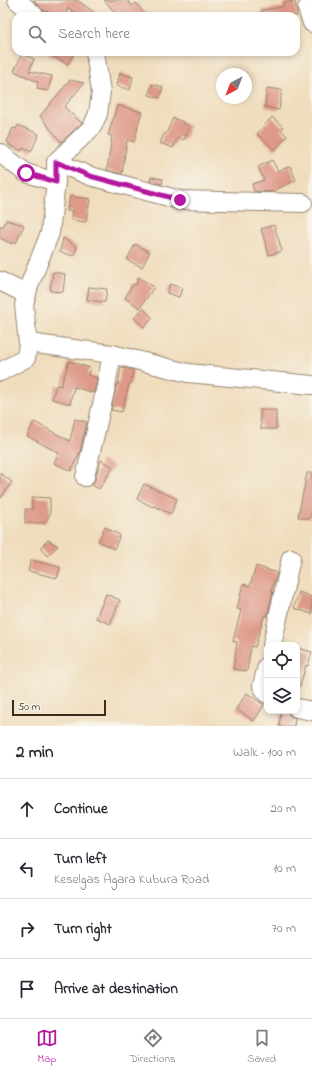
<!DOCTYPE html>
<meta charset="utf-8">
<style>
body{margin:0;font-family:"Indie Flower",sans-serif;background:#f2f2f3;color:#2b2b33}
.controls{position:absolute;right:12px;bottom:12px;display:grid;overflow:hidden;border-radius:8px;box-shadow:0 2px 6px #0003}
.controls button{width:36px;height:36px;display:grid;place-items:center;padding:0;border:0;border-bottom:1px solid #e1e1e2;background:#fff;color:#2b2b33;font:20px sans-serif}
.compass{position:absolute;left:216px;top:68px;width:36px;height:36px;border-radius:50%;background:#fff;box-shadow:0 2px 6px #0003;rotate:222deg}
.scale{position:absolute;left:12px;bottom:10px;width:94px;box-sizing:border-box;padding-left:4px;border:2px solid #3b2a1e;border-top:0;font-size:11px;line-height:14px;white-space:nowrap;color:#3b2a1e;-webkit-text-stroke:3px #f7f3e8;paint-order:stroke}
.stop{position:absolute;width:12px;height:12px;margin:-9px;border:3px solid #b5179e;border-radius:50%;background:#fff}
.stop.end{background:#b5179e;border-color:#fff;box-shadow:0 1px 4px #0008}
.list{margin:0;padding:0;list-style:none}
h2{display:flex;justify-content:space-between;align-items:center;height:52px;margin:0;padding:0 16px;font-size:17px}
h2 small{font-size:13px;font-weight:400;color:#7c7c81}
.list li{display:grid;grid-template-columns:26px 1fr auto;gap:12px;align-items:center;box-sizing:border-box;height:60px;padding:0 16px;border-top:1px solid #e1e1e2}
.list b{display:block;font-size:15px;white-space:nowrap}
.list p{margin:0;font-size:13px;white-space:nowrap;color:#7c7c81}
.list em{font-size:13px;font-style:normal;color:#7c7c81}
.icon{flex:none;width:22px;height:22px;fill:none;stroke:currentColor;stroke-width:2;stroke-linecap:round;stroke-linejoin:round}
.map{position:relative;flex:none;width:312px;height:726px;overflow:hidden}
.search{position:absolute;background:#fff;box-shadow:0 2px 6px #0003;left:12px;right:12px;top:12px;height:44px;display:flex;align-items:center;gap:10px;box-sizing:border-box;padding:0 14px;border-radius:12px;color:#7c7c81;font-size:15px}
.sheet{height:292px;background:#fff}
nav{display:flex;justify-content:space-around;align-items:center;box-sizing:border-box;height:56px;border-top:1px solid #e1e1e2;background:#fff;font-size:11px;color:#7c7c81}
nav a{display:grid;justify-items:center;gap:2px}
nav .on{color:#b5179e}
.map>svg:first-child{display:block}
</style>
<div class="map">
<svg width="312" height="726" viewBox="0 0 312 726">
<rect width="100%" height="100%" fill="#f7f3e8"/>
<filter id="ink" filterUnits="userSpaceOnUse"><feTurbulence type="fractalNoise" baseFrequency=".025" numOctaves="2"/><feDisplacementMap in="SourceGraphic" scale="8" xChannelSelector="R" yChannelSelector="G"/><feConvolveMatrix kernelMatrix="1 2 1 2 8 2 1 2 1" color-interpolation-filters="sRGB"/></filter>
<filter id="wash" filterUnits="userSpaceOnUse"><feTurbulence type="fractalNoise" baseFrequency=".012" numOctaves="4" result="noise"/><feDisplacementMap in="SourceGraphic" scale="16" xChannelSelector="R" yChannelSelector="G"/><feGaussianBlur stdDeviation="0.9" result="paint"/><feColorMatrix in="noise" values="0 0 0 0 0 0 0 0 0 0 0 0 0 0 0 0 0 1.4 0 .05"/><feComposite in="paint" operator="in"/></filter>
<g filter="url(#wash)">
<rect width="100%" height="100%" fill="#f0ddbd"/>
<g id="blocks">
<!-- building -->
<path fill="#de9989" d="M 33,0 L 77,0 L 99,16 L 79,16 L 68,8 L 65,16 L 57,16 L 43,10 Z
M 104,0 L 127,0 L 132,6 L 136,3 L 147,16 L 118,16 Z
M 295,1 L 297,16 L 262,16 L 262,10 L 283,7 L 283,3 Z
M 44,52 L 75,52 L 68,64 Z
M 22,54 L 34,59 L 29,71 L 52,76 L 48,91 L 37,89 L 38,82 L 14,71 Z
M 120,73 L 133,77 L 130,90 L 117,86 Z
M 70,80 L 84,83 L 64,107 L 82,123 L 61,142 L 40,116 Z
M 152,84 L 163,87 L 160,98 L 149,95 Z
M 267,88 L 282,90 L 279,110 L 265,107 Z
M 117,106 L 121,106 L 142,112 L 137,128 L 138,128 L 134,142 L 127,140 L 122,174 L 107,170 L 112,136 L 108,135 Z
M 272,117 L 283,127 L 281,130 L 287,136 L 275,150 L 257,134 Z
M 173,118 L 183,122 L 182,123 L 190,126 L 184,140 L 178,137 L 173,148 L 160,143 L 164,134 L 166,134 Z
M 18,125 L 39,134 L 31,152 L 23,148 L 22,151 L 9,145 L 9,143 L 7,142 L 13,128 L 16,129 Z
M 272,160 L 278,171 L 290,166 L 296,180 L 275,190 L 276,192 L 254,191 L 252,184 L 264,180 L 258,167 Z
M 151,177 L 163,179 L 162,184 L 150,181 Z
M 70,196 L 90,199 L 86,222 L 71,220 L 72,211 L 67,211 Z
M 6,220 L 24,225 L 16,243 L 13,242 L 12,244 L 0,238 L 0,225 L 3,227 Z
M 274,225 L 282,251 L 269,255 L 261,229 Z
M 63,238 L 77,247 L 74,256 L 60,252 Z
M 135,244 L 150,252 L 142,267 L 127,260 Z
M 53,272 L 65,274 L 63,292 L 50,291 Z
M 138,277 L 154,287 L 140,308 L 125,298 L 133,284 L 136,285 Z
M 170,284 L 182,288 L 179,297 L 167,293 Z
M 89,287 L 107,289 L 105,302 L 87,300 Z
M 143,308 L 153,318 L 144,327 L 134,318 Z
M 69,361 L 90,368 L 88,375 L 97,378 L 94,393 L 74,387 L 70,404 L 52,399 L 56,385 L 61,386 Z
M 121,368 L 133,370 L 131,384 L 129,384 L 122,412 L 111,410 L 117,384 L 118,385 Z
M 260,410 L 276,410 L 276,429 L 261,429 L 261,421 L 260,421 Z
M 75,419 L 87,422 L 80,452 L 71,471 L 54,463 L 59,453 L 27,436 L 34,422 L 70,441 Z
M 101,460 L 113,467 L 99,489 L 92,485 L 95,479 Z
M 0,473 L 12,482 L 0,499 Z
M 307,473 L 312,473 L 312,506 L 310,519 L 298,517 Z
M 144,484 L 177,499 L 171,514 L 154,506 L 153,507 L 137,499 Z
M 32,497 L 50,498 L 50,514 L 45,523 L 25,523 L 25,509 L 32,509 Z
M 105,527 L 120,535 L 114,549 L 98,541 Z
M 48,540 L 58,546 L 47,556 L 40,548 Z
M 31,560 L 60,567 L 57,578 L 28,571 Z
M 256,566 L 277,573 L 271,592 L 273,592 L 267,616 L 264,616 L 255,647 L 251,646 L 247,671 L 233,669 L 237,642 L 233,641 L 241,610 L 237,609 L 243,584 L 250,586 Z
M 299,592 L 312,597 L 312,614 L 294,608 Z
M 106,594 L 120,600 L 110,624 L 96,618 Z
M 297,648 L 312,652 L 308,666 L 306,665 L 300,686 L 297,686 Z
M 247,693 L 264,705 L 254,721 L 236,709 Z
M 281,711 L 287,711 L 290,716 L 295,718 L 294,726 L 279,726 Z"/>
</g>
</g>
<g filter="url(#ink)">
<use href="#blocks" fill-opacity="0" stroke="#96846e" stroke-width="1"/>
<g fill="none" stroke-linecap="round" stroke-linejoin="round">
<!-- minor casing -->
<g stroke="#96846e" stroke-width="20">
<path id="minor" d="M 17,0 L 35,16
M 307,8 L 312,23
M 0,153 L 26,173 L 56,182
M 56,162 L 90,176 L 180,200 L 303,203
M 0,281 L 26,294
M 28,343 L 112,354 L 188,373 L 312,385
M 0,372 L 26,358 L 28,343 L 24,305 L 29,286 L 50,233 L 56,182 L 56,162 L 92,127 L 98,114 L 101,92 L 95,52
M 85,477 L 104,396 L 112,354
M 272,645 L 291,558
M 267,666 L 262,686 L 267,694
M 297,708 L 312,711"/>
</g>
<!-- minor -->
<use href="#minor" stroke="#fff" stroke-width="18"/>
</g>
</g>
<g fill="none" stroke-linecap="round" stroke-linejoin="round" filter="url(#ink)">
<!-- route -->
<path stroke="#b5179e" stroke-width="5" d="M 26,173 L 56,182 L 56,162 L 90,176 L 180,200"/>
</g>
</svg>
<div class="controls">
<button><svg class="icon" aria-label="locate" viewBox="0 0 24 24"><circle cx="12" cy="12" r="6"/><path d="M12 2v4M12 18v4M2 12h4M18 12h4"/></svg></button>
<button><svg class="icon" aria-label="layers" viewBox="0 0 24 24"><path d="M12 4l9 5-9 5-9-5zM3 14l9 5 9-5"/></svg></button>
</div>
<svg class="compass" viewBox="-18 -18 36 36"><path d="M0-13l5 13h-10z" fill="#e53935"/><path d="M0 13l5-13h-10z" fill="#7c7c81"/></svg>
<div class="scale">50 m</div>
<div class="stop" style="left:26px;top:173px"></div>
<div class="stop end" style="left:180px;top:200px"></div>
<div class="search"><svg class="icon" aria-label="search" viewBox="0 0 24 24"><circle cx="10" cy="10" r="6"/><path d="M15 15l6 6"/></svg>Search here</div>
</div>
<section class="sheet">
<h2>2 min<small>Walk · 100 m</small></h2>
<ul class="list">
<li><svg class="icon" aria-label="ahead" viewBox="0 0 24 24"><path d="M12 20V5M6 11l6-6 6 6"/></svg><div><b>Continue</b></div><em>20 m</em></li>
<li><svg class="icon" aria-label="left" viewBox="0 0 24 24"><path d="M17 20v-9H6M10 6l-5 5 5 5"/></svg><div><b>Turn left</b><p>Keselgas Agara Kubura Road</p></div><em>10 m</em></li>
<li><svg class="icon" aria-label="right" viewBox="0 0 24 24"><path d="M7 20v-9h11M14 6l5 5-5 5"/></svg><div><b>Turn right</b></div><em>70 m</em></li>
<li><svg class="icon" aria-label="arrive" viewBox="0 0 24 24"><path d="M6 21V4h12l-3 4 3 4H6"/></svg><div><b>Arrive at destination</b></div></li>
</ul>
</section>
<nav>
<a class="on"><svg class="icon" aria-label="map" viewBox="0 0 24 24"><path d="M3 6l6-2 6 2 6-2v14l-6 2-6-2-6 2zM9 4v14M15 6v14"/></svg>Map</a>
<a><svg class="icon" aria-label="directions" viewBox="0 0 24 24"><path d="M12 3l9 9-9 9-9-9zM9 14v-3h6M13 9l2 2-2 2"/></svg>Directions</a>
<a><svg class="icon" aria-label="saved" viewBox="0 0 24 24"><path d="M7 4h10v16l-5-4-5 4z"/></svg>Saved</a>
</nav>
